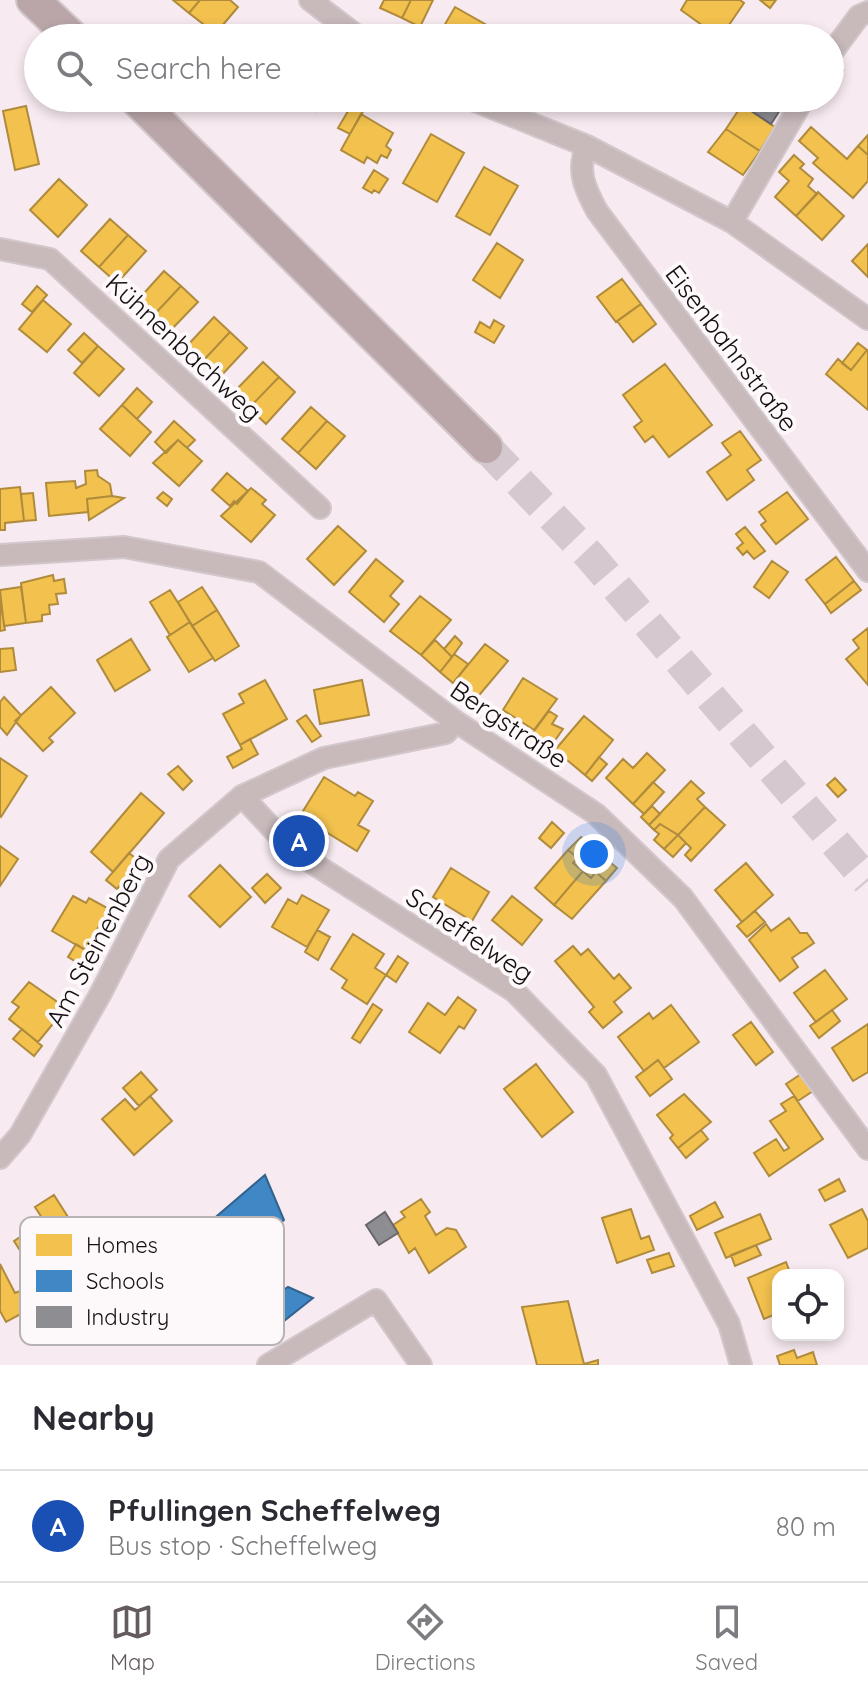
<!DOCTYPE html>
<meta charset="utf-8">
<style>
body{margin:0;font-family:Quicksand,sans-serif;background:#f7f7f7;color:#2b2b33}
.controls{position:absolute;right:24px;bottom:24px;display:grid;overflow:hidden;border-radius:16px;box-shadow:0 4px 12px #0003}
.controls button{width:72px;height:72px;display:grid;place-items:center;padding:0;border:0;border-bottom:2px solid #e1e1e2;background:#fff;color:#2b2b33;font:40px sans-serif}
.you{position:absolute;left:594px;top:854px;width:28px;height:28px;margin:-20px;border:6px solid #fff;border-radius:50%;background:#1a73e8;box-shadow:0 0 0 12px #1a73e833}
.badge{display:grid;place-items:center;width:52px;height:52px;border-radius:50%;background:#645b60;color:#fff;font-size:26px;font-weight:700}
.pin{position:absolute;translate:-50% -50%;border:4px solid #fff;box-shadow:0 2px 8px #0006}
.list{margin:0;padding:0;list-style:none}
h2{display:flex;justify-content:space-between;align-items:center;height:104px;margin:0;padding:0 32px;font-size:34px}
h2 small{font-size:26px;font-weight:400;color:#7c7c81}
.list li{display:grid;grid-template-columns:52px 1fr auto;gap:24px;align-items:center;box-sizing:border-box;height:112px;padding:0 32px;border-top:2px solid #e1e1e2}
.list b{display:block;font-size:30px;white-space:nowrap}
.list p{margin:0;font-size:26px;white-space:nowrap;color:#7c7c81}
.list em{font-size:26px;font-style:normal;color:#7c7c81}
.icon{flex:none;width:44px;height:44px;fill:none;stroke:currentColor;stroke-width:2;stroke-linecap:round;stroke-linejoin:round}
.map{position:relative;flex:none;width:868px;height:1365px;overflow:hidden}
.search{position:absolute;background:#fff;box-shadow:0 4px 12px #0003;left:24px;right:24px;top:24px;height:88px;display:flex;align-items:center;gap:20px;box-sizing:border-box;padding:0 28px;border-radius:44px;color:#7c7c81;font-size:30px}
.sheet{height:216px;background:#fff}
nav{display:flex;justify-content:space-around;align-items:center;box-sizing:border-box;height:112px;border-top:2px solid #e1e1e2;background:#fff;font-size:22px;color:#7c7c81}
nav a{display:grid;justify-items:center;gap:4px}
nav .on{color:#645b60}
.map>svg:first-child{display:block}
</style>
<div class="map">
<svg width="868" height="1365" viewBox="0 0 868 1365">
<rect width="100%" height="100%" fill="#f7eaf0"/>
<!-- homes -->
<path fill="#f2c14e" stroke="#b08b3c" stroke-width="2" d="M 173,0 L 200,0 L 189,13 Z
M 200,0 L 230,0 L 238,7 L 216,33 L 222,38 L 191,38 L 203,24 L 189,13 Z
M 384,0 L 411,0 L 402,18 L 380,8 Z
M 411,0 L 433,0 L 420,27 L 402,18 Z
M 687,0 L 740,0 L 744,3 L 720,38 L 681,10 Z
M 760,0 L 776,0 L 770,8 Z
M 455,7 L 490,27 L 484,38 L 437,38 Z
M 309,98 L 324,98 L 315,111 L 305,103 Z
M 763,98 L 793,98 L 783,112 Z
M 354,101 L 365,108 L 350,134 L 338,128 Z
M 742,105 L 775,127 L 760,151 L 726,129 Z
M 26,106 L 39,164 L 15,170 L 3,111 Z
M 361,114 L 393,133 L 386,146 L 391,150 L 387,158 L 381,155 L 377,163 L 367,157 L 364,163 L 341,150 Z
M 811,127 L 847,159 L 858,146 L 868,155 L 868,181 L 853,198 L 813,163 L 818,158 L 799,141 Z
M 726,129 L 760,151 L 743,175 L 708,152 Z
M 431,134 L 464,153 L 437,202 L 403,183 Z
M 868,135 L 868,155 L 858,146 Z
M 794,155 L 804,164 L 800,168 L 813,179 L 808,186 L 817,194 L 796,216 L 775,197 L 789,181 L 779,172 Z
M 484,167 L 518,186 L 490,235 L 456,216 Z
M 374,170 L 388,179 L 379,193 L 374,190 L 372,193 L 363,188 Z
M 59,179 L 87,205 L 58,237 L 30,210 Z
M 818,192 L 844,216 L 822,240 L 796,216 Z
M 110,219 L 128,235 L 99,267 L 81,251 Z
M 128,235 L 146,251 L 117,283 L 99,267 Z
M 497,243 L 523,260 L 500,298 L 473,280 Z
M 868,244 L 868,277 L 852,261 Z
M 164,271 L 181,286 L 152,317 L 136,302 Z
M 622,279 L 641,304 L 616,322 L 597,297 Z
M 37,286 L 47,295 L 32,312 L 22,304 Z
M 181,286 L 198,302 L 168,333 L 152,317 Z
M 43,300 L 71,324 L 47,352 L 19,329 Z
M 641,304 L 656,324 L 633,342 L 617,321 Z
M 214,317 L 230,332 L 201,363 L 185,348 Z
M 494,320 L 504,326 L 494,343 L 475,332 L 480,322 L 490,328 Z
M 230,332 L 247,348 L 218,379 L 201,363 Z
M 84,333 L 98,346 L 82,363 L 68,350 Z
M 858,343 L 867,350 L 851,370 L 842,363 Z
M 98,346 L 124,369 L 99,396 L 74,373 Z
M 867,350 L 868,351 L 868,410 L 826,374 L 838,359 L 851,370 Z
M 263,362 L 279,377 L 249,408 L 233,393 Z
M 665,364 L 712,425 L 669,457 L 653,436 L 645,442 L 634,427 L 642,421 L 623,395 Z
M 279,377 L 295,392 L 266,424 L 249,408 Z
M 137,388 L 152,402 L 137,419 L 122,405 Z
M 122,405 L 151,432 L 130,456 L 100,429 Z
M 311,407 L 327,421 L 298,453 L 282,439 Z
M 174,421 L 195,440 L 187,448 L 178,440 L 166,453 L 155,442 Z
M 327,421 L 345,436 L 316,469 L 298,453 Z
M 740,431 L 761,460 L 747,470 L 754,480 L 727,500 L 707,472 L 731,455 L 722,443 Z
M 178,440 L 202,461 L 179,486 L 153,463 Z
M 97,470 L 98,476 L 110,484 L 112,496 L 87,499 L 88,512 L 49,516 L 46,483 L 75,481 L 76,488 L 86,484 L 85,471 Z
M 227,473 L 248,491 L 237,504 L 234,501 L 230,506 L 212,490 Z
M 20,487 L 24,521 L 5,523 L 5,530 L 0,530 L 0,489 Z
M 251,488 L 266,500 L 262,504 L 275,515 L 251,542 L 221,516 Z
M 163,492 L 172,499 L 167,506 L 157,498 Z
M 787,492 L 808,519 L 776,544 L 761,525 L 766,521 L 759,512 Z
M 33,493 L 36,520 L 24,521 L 21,494 Z
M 112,496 L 124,498 L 89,520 L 87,499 Z
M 338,526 L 366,551 L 334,585 L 307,559 Z
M 745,527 L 765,551 L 754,559 L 747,551 L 743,555 L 737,548 L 743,543 L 736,534 Z
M 836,557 L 854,581 L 825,604 L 806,580 Z
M 376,559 L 403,581 L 390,596 L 399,604 L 384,622 L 349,592 Z
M 772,561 L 788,572 L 769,598 L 754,587 Z
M 53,575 L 54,581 L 64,579 L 66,593 L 56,594 L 58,604 L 49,605 L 50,614 L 42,615 L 42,621 L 26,623 L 21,583 Z
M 854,581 L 861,590 L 831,613 L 825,604 Z
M 21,587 L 26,623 L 4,626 L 0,590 Z
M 202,587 L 217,610 L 192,626 L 178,602 Z
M 170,590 L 190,622 L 170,635 L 150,602 Z
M 420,596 L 451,620 L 421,655 L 390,631 Z
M 0,600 L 5,630 L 0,631 Z
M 217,610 L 239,646 L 215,661 L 192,626 Z
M 190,622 L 213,658 L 189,672 L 167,637 Z
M 868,628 L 868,685 L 846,659 L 859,648 L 853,640 Z
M 455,636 L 462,643 L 452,657 L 444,649 Z
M 131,639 L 150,670 L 115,691 L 97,660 Z
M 435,640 L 452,657 L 440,672 L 421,655 Z
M 485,644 L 508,661 L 475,700 L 453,683 Z
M 13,648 L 16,670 L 0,672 L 0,649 Z
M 454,654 L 468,664 L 453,683 L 440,672 Z
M 523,678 L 557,699 L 534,730 L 503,710 Z
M 265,680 L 287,719 L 240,745 L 223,714 L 244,703 L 239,694 Z
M 362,680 L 369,715 L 320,724 L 314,690 Z
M 51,687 L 75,713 L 49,738 L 53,742 L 43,751 L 15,721 Z
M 4,697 L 21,715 L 7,735 L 0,727 L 0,702 Z
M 549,711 L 557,716 L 552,724 L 563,729 L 549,749 L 531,735 Z
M 306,715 L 321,736 L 312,742 L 297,721 Z
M 584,716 L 613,740 L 585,775 L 555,750 Z
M 250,739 L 258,754 L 233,768 L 227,757 L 242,749 L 240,745 Z
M 647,753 L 665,770 L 633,804 L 606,778 L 623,759 L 633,768 Z
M 599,757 L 607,764 L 592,781 L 585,775 Z
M 0,758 L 27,776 L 1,817 L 0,816 Z
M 178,766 L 192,781 L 183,790 L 168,774 Z
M 324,777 L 355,796 L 358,792 L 373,801 L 358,825 L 369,831 L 357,851 L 300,816 Z
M 835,778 L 846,790 L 838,797 L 827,785 Z
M 691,781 L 704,793 L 697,799 L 705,807 L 678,835 L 660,824 L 654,830 L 649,825 Z
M 653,782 L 664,792 L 644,814 L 633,804 Z
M 141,793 L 164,813 L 113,872 L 91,852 Z
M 652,806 L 660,814 L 649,825 L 641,817 Z
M 705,807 L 725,825 L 691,861 L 685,855 L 691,848 L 678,835 Z
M 552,822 L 564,833 L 551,848 L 539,838 Z
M 660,824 L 678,835 L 664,849 L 654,840 L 659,834 L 654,830 Z
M 678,835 L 686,843 L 673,857 L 664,849 Z
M 581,837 L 617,868 L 606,881 L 596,872 L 591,878 L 573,863 L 578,858 L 568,850 Z
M 0,846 L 18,859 L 0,886 Z
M 568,850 L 578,858 L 573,863 L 583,871 L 554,905 L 535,888 Z
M 129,853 L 140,862 L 117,889 L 106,880 Z
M 746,863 L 773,895 L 742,922 L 715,890 Z
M 220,865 L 251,897 L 220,927 L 189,896 Z
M 451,868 L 489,892 L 472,921 L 433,897 Z
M 583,871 L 591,878 L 596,872 L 606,881 L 572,919 L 554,905 Z
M 267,874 L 281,888 L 265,903 L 252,888 Z
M 302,895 L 329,910 L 307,947 L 272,927 L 288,899 L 297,904 Z
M 73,896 L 86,903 L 89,898 L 109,909 L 85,950 L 52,931 Z
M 512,896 L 542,920 L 522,945 L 492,920 Z
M 755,911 L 765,922 L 747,937 L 737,926 Z
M 789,918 L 800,933 L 807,933 L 814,943 L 792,958 L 798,967 L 780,981 L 749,940 L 766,924 L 771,931 Z
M 317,930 L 330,937 L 318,960 L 305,952 Z
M 353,934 L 384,954 L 375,968 L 386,975 L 367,1004 L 342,988 L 347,980 L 331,969 Z
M 76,944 L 96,956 L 88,969 L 68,957 Z
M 573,946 L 581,955 L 588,949 L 614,979 L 619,974 L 631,988 L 614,1002 L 622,1012 L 603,1028 L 589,1012 L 594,1007 L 555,961 Z
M 398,956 L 408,963 L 396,982 L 386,975 Z
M 825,970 L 847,999 L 816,1022 L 794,993 Z
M 29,982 L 66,1008 L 38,1042 L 9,1019 L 19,1007 L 12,1002 Z
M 458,997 L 476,1010 L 464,1029 L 459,1026 L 440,1053 L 409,1032 L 428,1003 L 445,1015 Z
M 373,1004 L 382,1010 L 360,1043 L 352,1038 Z
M 671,1005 L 699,1042 L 664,1068 L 658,1060 L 644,1071 L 618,1037 L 649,1013 L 653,1019 Z
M 832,1010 L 840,1021 L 819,1038 L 810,1026 Z
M 751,1022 L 773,1052 L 756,1065 L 733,1035 Z
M 868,1024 L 868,1072 L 853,1081 L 832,1048 Z
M 22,1029 L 42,1046 L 34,1056 L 13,1039 Z
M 658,1060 L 672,1079 L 650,1096 L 636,1077 Z
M 536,1064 L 573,1112 L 542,1137 L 504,1089 Z
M 141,1072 L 157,1090 L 139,1106 L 123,1088 Z
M 804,1072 L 816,1089 L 798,1101 L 786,1084 Z
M 684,1094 L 711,1122 L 678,1148 L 670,1138 L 673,1135 L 657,1115 Z
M 150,1096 L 172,1121 L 134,1155 L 102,1119 L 125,1099 L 135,1110 Z
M 794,1096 L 823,1139 L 769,1176 L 754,1153 L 776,1139 L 784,1151 L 789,1148 L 770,1121 L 786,1111 L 781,1104 Z
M 701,1130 L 708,1139 L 686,1158 L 678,1148 Z
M 839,1179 L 845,1191 L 825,1201 L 819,1190 Z
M 54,1195 L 68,1217 L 56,1225 L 51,1217 L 44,1221 L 35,1207 Z
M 421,1199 L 430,1212 L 425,1216 L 436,1235 L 447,1228 L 456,1230 L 466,1247 L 429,1273 L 415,1248 L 409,1253 L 393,1225 L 405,1217 L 401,1212 Z
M 715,1202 L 723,1217 L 697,1230 L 690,1216 Z
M 631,1209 L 641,1239 L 649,1236 L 654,1250 L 617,1263 L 602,1218 Z
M 862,1209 L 868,1221 L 868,1248 L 848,1258 L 830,1225 Z
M 760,1214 L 771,1239 L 726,1258 L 715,1233 Z
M 51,1217 L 77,1257 L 40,1282 L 14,1241 Z
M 756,1245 L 761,1255 L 735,1266 L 731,1255 Z
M 669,1253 L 674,1266 L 652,1273 L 647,1260 Z
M 786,1262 L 791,1275 L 778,1275 L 778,1313 L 764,1319 L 748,1278 Z
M 0,1264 L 15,1293 L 20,1291 L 30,1309 L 6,1322 L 0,1311 Z
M 568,1301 L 584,1364 L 598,1360 L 598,1365 L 537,1365 L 522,1307 Z
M 794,1350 L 797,1358 L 813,1352 L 817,1365 L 780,1365 L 777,1356 Z"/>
<!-- schools -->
<path fill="#3f88c5" stroke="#32638f" stroke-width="2" d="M 265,1175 L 284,1220 L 262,1238 L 257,1230 L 240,1243 L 254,1260 L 260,1260 L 260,1268 L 279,1293 L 288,1287 L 313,1298 L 260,1340 L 238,1312 L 216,1342 L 177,1290 L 183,1245 Z"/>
<!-- industry -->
<path fill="#8d8d92" stroke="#69676c" stroke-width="2" d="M 834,64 L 843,70 L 830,92 L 830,71 Z
M 763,98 L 780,110 L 771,124 L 753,112 Z
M 385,1212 L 398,1233 L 379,1245 L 366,1225 Z"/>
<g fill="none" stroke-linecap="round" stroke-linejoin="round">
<!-- primary-tunnel -->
<path stroke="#d5c9cf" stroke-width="32" stroke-dasharray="32 16" stroke-linecap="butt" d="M 486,447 L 589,555 L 868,881"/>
<!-- street casing -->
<g stroke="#d2c8cc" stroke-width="24">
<path id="street" d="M 310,0 L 360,38
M 830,55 L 859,16 L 868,12
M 468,98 L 587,146 L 732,222 L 868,319
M 587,146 C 576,170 585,189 597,211 L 868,571
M 732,222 L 804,98
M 0,249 L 50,259 L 320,508
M 0,555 L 124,547 L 259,572 L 455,721 L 596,814 L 683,898 L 868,1149
M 242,796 L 292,850 L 514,991 L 596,1075 L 729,1324 L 741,1365
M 0,1158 L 20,1135 L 101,993 L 169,859 L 242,796 L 324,758 L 446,733 L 455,721
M 268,1365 L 376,1300 L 421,1365"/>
</g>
<!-- primary casing -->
<g stroke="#d2c8cc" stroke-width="36">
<path id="primary" d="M 33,0 L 73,38
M 135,98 L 486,447"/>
</g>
<!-- street -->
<use href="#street" stroke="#c8b9bb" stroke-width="20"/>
<!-- primary -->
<use href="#primary" stroke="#baa6a9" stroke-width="32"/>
</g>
<g text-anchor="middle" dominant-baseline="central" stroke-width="8" stroke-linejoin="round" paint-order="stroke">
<!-- street labels -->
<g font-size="26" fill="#150e12" stroke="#fdf8fa">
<text transform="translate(184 347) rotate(43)">Kühnenbachweg</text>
<text transform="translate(732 348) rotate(53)">Eisenbahnstraße</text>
<text transform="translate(509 724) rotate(34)">Bergstraße</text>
<text transform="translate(470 935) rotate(34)">Scheffelweg</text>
<text transform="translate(98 940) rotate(-62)">Am Steinenberg</text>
</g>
</g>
<!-- legend -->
<rect x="20" y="1217" width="264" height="128" rx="12" fill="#fdf8fa" stroke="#b7b2b4" stroke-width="2"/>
<rect x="36" y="1234" width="36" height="22" fill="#f2c14e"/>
<rect x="36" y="1270" width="36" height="22" fill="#3f88c5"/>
<rect x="36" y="1306" width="36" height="22" fill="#8d8d92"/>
<g font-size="22" fill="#150e12">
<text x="86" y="1253">Homes</text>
<text x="86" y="1289">Schools</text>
<text x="86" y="1325">Industry</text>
</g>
</svg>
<div class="controls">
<button><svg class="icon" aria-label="locate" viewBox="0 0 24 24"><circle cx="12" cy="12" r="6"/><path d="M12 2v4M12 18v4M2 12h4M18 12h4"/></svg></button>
</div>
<div class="you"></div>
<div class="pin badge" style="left:299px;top:841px;background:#1a4fb4">A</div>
<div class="search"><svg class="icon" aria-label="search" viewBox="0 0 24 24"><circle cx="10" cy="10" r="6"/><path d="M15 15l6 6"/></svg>Search here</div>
</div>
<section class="sheet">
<h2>Nearby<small></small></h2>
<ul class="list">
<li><span class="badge" style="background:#1a4fb4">A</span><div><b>Pfullingen Scheffelweg</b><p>Bus stop · Scheffelweg</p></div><em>80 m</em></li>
</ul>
</section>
<nav>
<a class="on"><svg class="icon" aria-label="map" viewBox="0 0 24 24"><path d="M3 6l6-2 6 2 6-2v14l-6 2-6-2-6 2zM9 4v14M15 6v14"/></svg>Map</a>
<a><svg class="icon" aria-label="directions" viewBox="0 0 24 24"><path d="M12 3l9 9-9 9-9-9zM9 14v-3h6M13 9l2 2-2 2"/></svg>Directions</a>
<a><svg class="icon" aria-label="saved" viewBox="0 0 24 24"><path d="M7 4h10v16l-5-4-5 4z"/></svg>Saved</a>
</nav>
